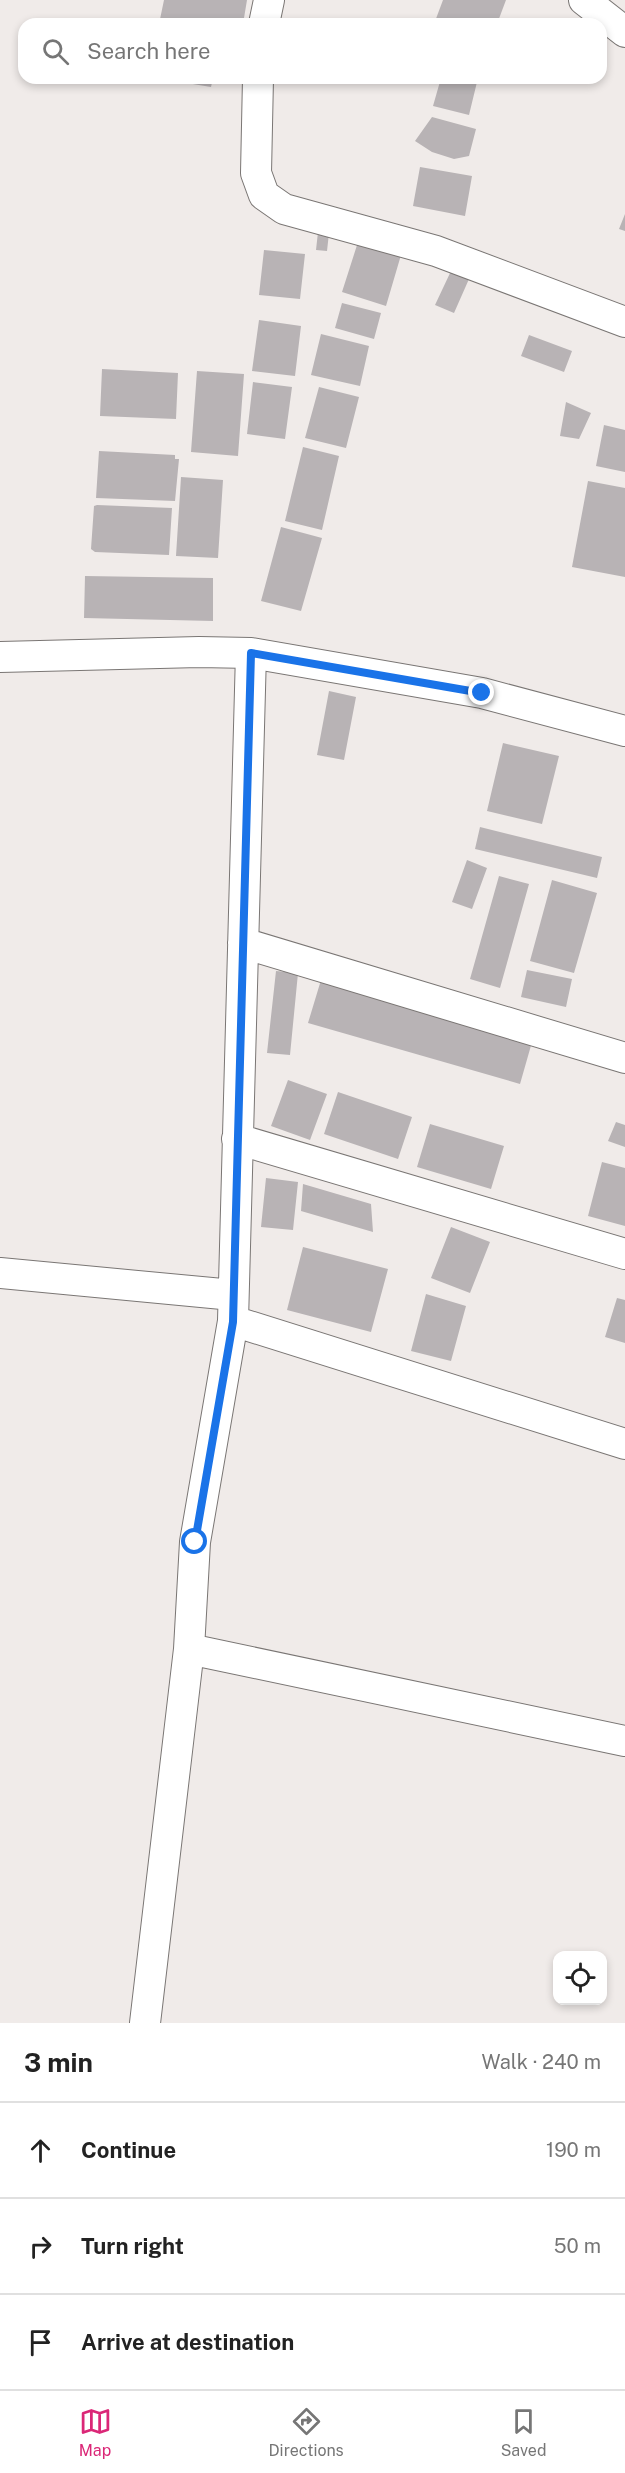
<!DOCTYPE html>
<meta charset="utf-8">
<style>
body{margin:0;font-family:"Public Sans",sans-serif;background:#f6f6f6;color:#222}
.controls{position:absolute;right:18px;bottom:18px;display:grid;overflow:hidden;border-radius:12px;box-shadow:0 3px 9px #0003}
.controls button{width:54px;height:54px;display:grid;place-items:center;padding:0;border:0;border-bottom:2px solid #e0e0e0;background:#fff;color:#222;font:30px sans-serif}
.stop{position:absolute;width:18px;height:18px;margin:-14px;border:4px solid #1a73e8;border-radius:50%;background:#fff}
.stop.end{background:#1a73e8;border-color:#fff;box-shadow:0 2px 6px #0008}
.list{margin:0;padding:0;list-style:none}
h2{display:flex;justify-content:space-between;align-items:center;height:78px;margin:0;padding:0 24px;font-size:26px}
h2 small{font-size:20px;font-weight:400;color:#767676}
.list li{display:grid;grid-template-columns:39px 1fr auto;gap:18px;align-items:center;box-sizing:border-box;height:96px;padding:0 24px;border-top:2px solid #e0e0e0}
.list b{display:block;font-size:22px;white-space:nowrap}
.list em{font-size:20px;font-style:normal;color:#767676}
.icon{flex:none;width:33px;height:33px;fill:none;stroke:currentColor;stroke-width:2;stroke-linecap:round;stroke-linejoin:round}
.map{position:relative;flex:none;width:625px;height:2023px;overflow:hidden}
.search{position:absolute;background:#fff;box-shadow:0 3px 9px #0003;left:18px;right:18px;top:18px;height:66px;display:flex;align-items:center;gap:15px;box-sizing:border-box;padding:0 21px;border-radius:18px;color:#767676;font-size:22px}
.sheet{height:366px;background:#fff}
nav{display:flex;justify-content:space-around;align-items:center;box-sizing:border-box;height:84px;border-top:2px solid #e0e0e0;background:#fff;font-size:16px;color:#767676}
nav a{display:grid;justify-items:center;gap:3px}
nav .on{color:#db2777}
.map>svg:first-child{display:block}
</style>
<div class="map">
<svg width="625" height="2023" viewBox="0 0 625 2023">
<rect width="100%" height="100%" fill="#f0ebe9"/>
<!-- building -->
<path fill="#b8b3b5" d="M 164,0 L 247,0 L 243,24 L 159,24 Z
M 443,0 L 506,0 L 497,24 L 434,24 Z
M 156,78 L 213,78 L 211,87 Z
M 441,78 L 463,78 L 477,82 L 469,115 L 433,106 Z
M 432,117 L 476,129 L 469,156 L 454,159 L 432,152 L 415,141 Z
M 420,167 L 472,176 L 465,216 L 413,206 Z
M 625,214 L 625,231 L 619,229 Z
M 318,232 L 329,233 L 327,251 L 316,250 Z
M 358,242 L 401,255 L 386,306 L 342,292 Z
M 264,250 L 305,254 L 300,299 L 259,295 Z
M 451,271 L 469,279 L 454,313 L 435,305 Z
M 342,303 L 381,313 L 374,339 L 335,328 Z
M 259,320 L 301,326 L 295,376 L 252,371 Z
M 321,334 L 369,346 L 360,386 L 311,375 Z
M 529,335 L 572,351 L 564,372 L 521,356 Z
M 102,369 L 178,373 L 176,419 L 100,416 Z
M 197,371 L 244,374 L 238,456 L 191,452 Z
M 253,382 L 292,387 L 285,439 L 247,434 Z
M 319,387 L 359,397 L 346,448 L 305,438 Z
M 566,402 L 591,413 L 579,439 L 560,436 Z
M 604,425 L 625,430 L 625,472 L 596,466 Z
M 303,447 L 339,456 L 322,530 L 285,521 Z
M 99,451 L 175,455 L 175,459 L 179,459 L 175,501 L 96,498 Z
M 181,477 L 223,480 L 218,558 L 176,556 Z
M 588,481 L 625,488 L 625,577 L 572,567 Z
M 97,505 L 172,508 L 169,555 L 95,552 L 91,549 L 94,506 Z
M 281,527 L 322,538 L 301,611 L 261,601 Z
M 85,576 L 213,578 L 213,621 L 84,618 Z
M 329,691 L 356,697 L 344,760 L 317,755 Z
M 503,743 L 559,756 L 542,824 L 487,811 Z
M 480,827 L 602,857 L 597,878 L 475,849 Z
M 467,860 L 487,868 L 472,909 L 452,902 Z
M 499,876 L 529,884 L 500,988 L 470,979 Z
M 552,880 L 597,893 L 574,973 L 530,961 Z
M 527,970 L 572,979 L 566,1007 L 521,997 Z
M 276,971 L 298,973 L 290,1055 L 267,1053 Z
M 321,980 L 532,1042 L 520,1084 L 308,1023 Z
M 288,1080 L 327,1094 L 310,1140 L 271,1126 Z
M 338,1092 L 412,1117 L 398,1159 L 324,1134 Z
M 616,1122 L 625,1125 L 625,1147 L 608,1141 Z
M 430,1124 L 504,1146 L 491,1189 L 417,1167 Z
M 602,1162 L 625,1168 L 625,1226 L 588,1216 Z
M 266,1178 L 298,1182 L 293,1230 L 261,1227 Z
M 303,1184 L 371,1204 L 373,1232 L 301,1211 Z
M 451,1227 L 490,1242 L 470,1293 L 431,1278 Z
M 303,1247 L 388,1269 L 371,1332 L 287,1310 Z
M 426,1294 L 466,1306 L 451,1361 L 411,1351 Z
M 617,1298 L 625,1300 L 625,1343 L 605,1337 Z"/>
<g fill="none" stroke-linecap="round" stroke-linejoin="round">
<!-- street casing -->
<g stroke="#7a7674" stroke-width="32">
<path id="street" d="M 584,0 L 625,32
M 264,24 L 269,0
M 258,78 L 256,173 L 264,195 L 284,209 L 436,251 L 625,322
M 0,657 L 199,652 L 251,653 L 482,693 L 625,731
M 243,943 L 625,1058
M 237,1139 L 625,1254
M 0,1273 L 233,1295
M 233,1321 L 625,1444
M 189,1649 L 625,1741
M 145,2023 L 189,1649 L 195,1542 L 233,1321 L 251,653"/>
</g>
<!-- street -->
<use href="#street" stroke="#fff" stroke-width="30"/>
</g>
<g fill="none" stroke-linecap="round" stroke-linejoin="round">
<!-- route -->
<path stroke="#1a73e8" stroke-width="8" d="M 195,1542 L 233,1322 L 251,653 L 482,693"/>
</g>
</svg>
<div class="controls">
<button><svg class="icon" aria-label="locate" viewBox="0 0 24 24"><circle cx="12" cy="12" r="6"/><path d="M12 2v4M12 18v4M2 12h4M18 12h4"/></svg></button>
</div>
<div class="stop" style="left:195px;top:1542px"></div>
<div class="stop end" style="left:482px;top:693px"></div>
<div class="search"><svg class="icon" aria-label="search" viewBox="0 0 24 24"><circle cx="10" cy="10" r="6"/><path d="M15 15l6 6"/></svg>Search here</div>
</div>
<section class="sheet">
<h2>3 min<small>Walk · 240 m</small></h2>
<ul class="list">
<li><svg class="icon" aria-label="ahead" viewBox="0 0 24 24"><path d="M12 20V5M6 11l6-6 6 6"/></svg><div><b>Continue</b></div><em>190 m</em></li>
<li><svg class="icon" aria-label="right" viewBox="0 0 24 24"><path d="M7 20v-9h11M14 6l5 5-5 5"/></svg><div><b>Turn right</b></div><em>50 m</em></li>
<li><svg class="icon" aria-label="arrive" viewBox="0 0 24 24"><path d="M6 21V4h12l-3 4 3 4H6"/></svg><div><b>Arrive at destination</b></div></li>
</ul>
</section>
<nav>
<a class="on"><svg class="icon" aria-label="map" viewBox="0 0 24 24"><path d="M3 6l6-2 6 2 6-2v14l-6 2-6-2-6 2zM9 4v14M15 6v14"/></svg>Map</a>
<a><svg class="icon" aria-label="directions" viewBox="0 0 24 24"><path d="M12 3l9 9-9 9-9-9zM9 14v-3h6M13 9l2 2-2 2"/></svg>Directions</a>
<a><svg class="icon" aria-label="saved" viewBox="0 0 24 24"><path d="M7 4h10v16l-5-4-5 4z"/></svg>Saved</a>
</nav>
